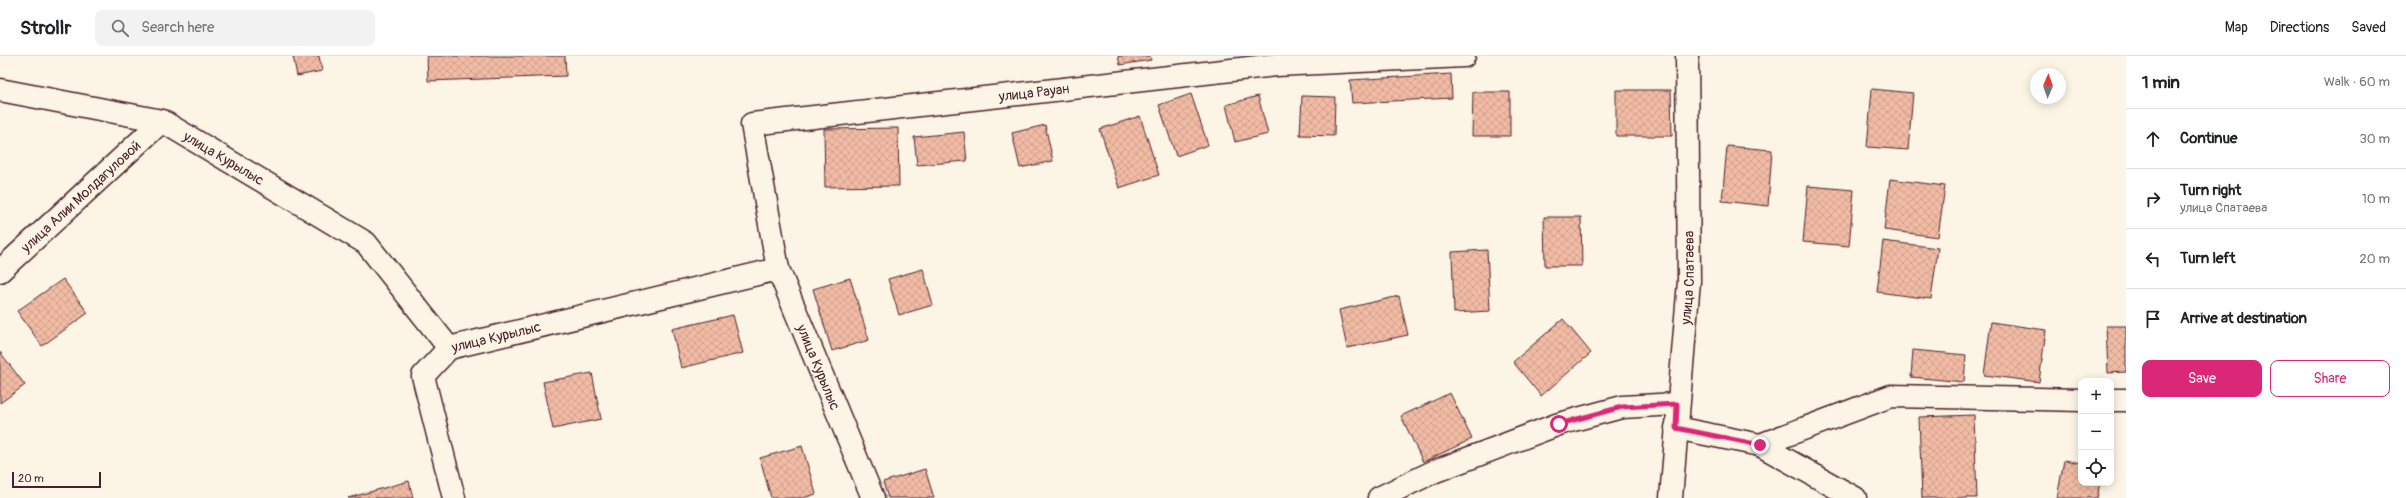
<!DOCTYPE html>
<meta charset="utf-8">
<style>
body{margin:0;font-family:Pangolin,sans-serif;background:#f2f2f2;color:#202124}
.controls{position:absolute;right:12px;bottom:12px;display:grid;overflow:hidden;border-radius:8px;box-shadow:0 2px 10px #0003}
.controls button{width:36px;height:36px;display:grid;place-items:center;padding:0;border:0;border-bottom:1px solid #e0e0e0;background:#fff;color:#202124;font:20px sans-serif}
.compass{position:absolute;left:2030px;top:12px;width:36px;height:36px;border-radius:50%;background:#fff;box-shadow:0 2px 10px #0003;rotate:2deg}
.scale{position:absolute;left:12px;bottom:10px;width:89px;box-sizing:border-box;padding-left:4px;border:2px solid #4a1f2b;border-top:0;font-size:11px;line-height:14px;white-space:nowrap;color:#4a1f2b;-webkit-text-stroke:3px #fcf5e5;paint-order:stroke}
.stop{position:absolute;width:12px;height:12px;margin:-9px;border:3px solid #db2777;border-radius:50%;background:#fff}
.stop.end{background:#db2777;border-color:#fff;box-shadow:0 1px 4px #0008}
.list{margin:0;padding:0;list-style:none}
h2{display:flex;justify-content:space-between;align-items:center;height:52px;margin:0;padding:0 16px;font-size:17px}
h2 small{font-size:13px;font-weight:400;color:#757577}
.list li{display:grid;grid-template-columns:26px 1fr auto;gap:12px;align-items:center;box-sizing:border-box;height:60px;padding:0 16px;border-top:1px solid #e0e0e0}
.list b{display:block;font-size:15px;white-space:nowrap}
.list p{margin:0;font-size:13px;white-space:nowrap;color:#757577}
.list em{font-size:13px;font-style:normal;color:#757577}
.actions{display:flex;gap:8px;padding:12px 16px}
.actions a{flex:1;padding:9px 0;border:1px solid #db2777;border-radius:8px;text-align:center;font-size:14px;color:#db2777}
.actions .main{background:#db2777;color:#fff}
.icon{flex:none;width:22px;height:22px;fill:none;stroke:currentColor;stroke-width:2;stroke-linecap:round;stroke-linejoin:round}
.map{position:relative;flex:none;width:2126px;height:442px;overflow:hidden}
header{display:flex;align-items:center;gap:24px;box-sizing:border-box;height:56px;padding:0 20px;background:#fff;border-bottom:1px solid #e0e0e0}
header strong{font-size:19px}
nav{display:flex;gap:22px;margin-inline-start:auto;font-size:14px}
.search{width:280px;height:36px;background:#f2f2f2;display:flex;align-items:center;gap:10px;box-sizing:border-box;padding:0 14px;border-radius:8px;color:#757577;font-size:15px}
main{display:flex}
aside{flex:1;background:#fff}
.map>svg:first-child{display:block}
</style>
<header>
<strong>Strollr</strong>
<div class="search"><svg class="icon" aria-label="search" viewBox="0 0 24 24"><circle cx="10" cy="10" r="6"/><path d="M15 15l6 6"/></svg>Search here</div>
<nav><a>Map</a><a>Directions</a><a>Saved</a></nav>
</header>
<main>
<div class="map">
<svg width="2126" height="442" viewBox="0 0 2126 442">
<defs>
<pattern id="building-cross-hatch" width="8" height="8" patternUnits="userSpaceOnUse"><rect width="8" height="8" fill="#f1bba4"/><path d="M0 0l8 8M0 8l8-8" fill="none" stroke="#d0a08d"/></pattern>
</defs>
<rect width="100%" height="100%" fill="#fcf5e5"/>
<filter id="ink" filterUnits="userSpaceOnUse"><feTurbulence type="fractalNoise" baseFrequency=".025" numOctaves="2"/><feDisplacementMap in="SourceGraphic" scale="8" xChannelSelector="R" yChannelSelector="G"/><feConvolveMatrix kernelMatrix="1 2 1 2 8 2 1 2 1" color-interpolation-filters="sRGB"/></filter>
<g filter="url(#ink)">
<!-- building -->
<path fill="url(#building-cross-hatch)" stroke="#4a1f2b" d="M 293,0 L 319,0 L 322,15 L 297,20 Z
M 427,0 L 565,0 L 566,20 L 428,25 Z
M 1118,0 L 1150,0 L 1151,4 L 1120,9 Z
M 1451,18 L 1452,42 L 1352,47 L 1350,24 Z
M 1872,33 L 1913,37 L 1908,94 L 1867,91 Z
M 1616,34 L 1671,34 L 1672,80 L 1616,80 Z
M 1473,36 L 1510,36 L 1510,80 L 1472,80 Z
M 1191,38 L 1208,89 L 1176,100 L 1159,49 Z
M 1258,40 L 1268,78 L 1235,86 L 1226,49 Z
M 1302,40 L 1335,41 L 1334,80 L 1300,79 Z
M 1140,60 L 1159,119 L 1119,132 L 1100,73 Z
M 1045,69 L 1053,105 L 1020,112 L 1012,77 Z
M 898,72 L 899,130 L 825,131 L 824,73 Z
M 964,76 L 967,105 L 917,109 L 914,81 Z
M 1727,90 L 1772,94 L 1768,150 L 1722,145 Z
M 1890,123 L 1945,130 L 1938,181 L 1884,174 Z
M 1808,130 L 1854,134 L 1849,190 L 1803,186 Z
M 1544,161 L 1581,161 L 1582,210 L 1545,210 Z
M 1883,185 L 1938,192 L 1931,243 L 1877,236 Z
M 1487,194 L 1490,255 L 1454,257 L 1452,196 Z
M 923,213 L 933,249 L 899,259 L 888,223 Z
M 850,222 L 869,284 L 832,295 L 813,233 Z
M 63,223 L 88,257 L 42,290 L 17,255 Z
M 1399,240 L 1408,279 L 1347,292 L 1339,254 Z
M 733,259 L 743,297 L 681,312 L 672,273 Z
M 1563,263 L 1591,297 L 1541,340 L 1513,306 Z
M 1991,266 L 2046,274 L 2039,326 L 1984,319 Z
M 2106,270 L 2126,270 L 2126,316 L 2108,317 Z
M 1913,294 L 1966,299 L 1964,326 L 1911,321 Z
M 0,296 L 25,329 L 0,347 Z
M 592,317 L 601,363 L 553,373 L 543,326 Z
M 1450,337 L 1472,383 L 1423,406 L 1401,360 Z
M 1974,359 L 1977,442 L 1922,442 L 1919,361 Z
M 802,390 L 816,438 L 803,442 L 771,442 L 760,402 Z
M 2064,404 L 2081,407 L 2081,427 L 2100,427 L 2097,442 L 2057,442 Z
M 925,413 L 934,442 L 888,442 L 883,426 Z
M 409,425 L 413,442 L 348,442 Z"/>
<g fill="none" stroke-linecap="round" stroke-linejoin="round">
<!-- minor casing -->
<g stroke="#4a1f2b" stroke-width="25">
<g id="minor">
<path id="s1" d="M 0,34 L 162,65 L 366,187 L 449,292 L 778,213 L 873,442"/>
<path id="s2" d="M 778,213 L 752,68 L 1276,9 L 1464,0"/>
<path id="s3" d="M 0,215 L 162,65"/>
<path d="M 449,292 L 423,320 L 454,442"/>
<path d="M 2111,344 L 2126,344"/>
<path d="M 1676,372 L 1760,389 L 1891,340 L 2081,344"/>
<path d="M 1760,389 L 1855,442"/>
<path d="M 1379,442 L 1433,416 L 1559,368 L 1622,351 L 1677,348"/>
<path id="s4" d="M 1671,442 L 1689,225 L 1687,0"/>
</g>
</g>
<!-- minor -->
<use href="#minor" stroke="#fcf5e5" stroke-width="22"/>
</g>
</g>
<g fill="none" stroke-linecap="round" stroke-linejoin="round" filter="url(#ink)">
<!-- route -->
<path stroke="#db2777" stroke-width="5" d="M 1559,368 L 1622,351 L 1677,348 L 1676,372 L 1760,389"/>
</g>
<g text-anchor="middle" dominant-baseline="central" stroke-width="3" stroke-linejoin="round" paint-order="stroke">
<!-- street labels -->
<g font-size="14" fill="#4a1f2b" stroke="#fcf5e5">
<text stroke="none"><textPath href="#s2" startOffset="431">улица Рауан</textPath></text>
<text stroke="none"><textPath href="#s1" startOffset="237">улица Курылыс</textPath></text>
<text stroke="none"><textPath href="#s3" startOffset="110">улица Алии Молдагуловой</textPath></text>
<text stroke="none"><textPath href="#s4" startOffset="221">улица Спатаева</textPath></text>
<text stroke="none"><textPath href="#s1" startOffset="585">улица Курылыс</textPath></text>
<text stroke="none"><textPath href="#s1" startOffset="981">улица Курылыс</textPath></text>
</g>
</g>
</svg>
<div class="controls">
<button>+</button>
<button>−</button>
<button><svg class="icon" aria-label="locate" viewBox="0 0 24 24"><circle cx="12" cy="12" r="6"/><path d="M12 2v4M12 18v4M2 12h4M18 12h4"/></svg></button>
</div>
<svg class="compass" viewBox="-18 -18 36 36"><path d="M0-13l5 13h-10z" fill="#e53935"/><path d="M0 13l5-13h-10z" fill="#757577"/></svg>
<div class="scale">20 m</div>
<div class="stop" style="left:1559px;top:368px"></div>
<div class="stop end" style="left:1760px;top:389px"></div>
</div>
<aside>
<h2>1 min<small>Walk · 60 m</small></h2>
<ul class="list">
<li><svg class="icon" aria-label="ahead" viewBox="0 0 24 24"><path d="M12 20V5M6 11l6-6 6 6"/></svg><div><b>Continue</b></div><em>30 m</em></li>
<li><svg class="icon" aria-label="right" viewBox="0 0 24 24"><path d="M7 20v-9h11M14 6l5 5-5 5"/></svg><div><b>Turn right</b><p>улица Спатаева</p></div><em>10 m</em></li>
<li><svg class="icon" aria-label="left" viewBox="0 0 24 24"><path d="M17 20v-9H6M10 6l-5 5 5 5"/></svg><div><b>Turn left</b></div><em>20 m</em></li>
<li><svg class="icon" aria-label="arrive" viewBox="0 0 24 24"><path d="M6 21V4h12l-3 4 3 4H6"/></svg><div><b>Arrive at destination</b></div></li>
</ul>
<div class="actions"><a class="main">Save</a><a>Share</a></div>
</aside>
</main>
